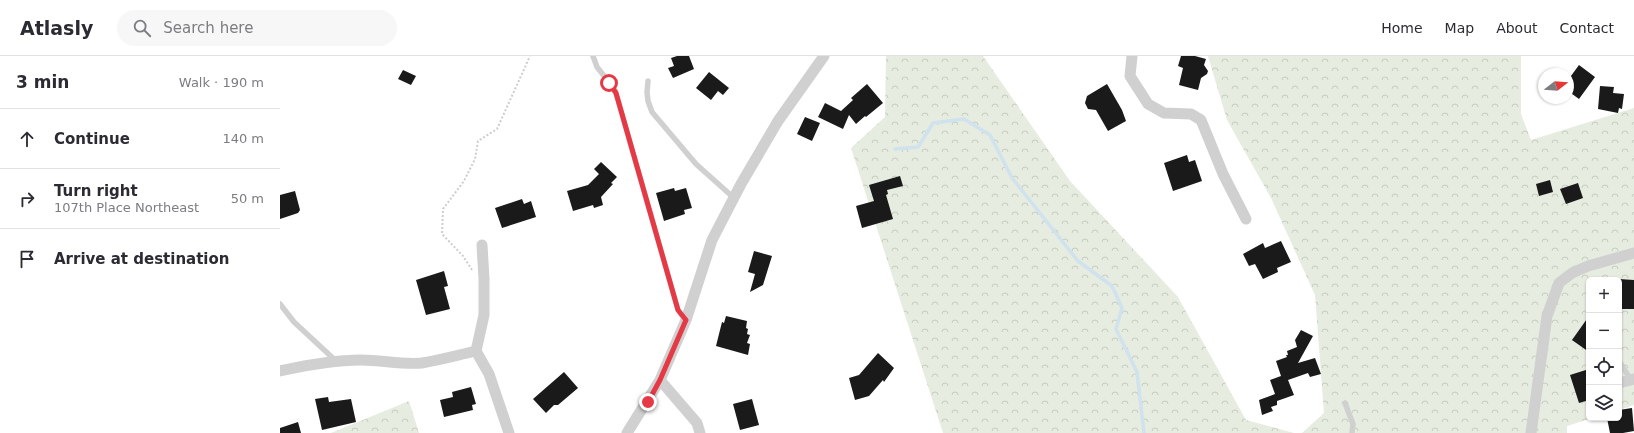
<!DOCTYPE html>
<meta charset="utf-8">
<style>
body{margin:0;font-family:"DejaVu Sans",sans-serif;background:#f7f7f7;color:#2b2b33}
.controls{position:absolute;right:12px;bottom:12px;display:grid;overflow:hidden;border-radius:6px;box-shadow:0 1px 3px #0004}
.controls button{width:36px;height:36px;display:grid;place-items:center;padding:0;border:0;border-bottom:1px solid #e1e1e2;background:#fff;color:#2b2b33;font:20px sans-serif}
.compass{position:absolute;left:1258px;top:12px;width:36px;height:36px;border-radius:50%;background:#fff;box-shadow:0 1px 3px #0004;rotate:73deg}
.stop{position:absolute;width:12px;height:12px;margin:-9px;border:3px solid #e63946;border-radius:50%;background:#fff}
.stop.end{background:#e63946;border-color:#fff;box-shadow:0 1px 4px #0008}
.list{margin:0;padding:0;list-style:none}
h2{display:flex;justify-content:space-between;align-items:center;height:52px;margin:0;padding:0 16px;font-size:17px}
h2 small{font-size:13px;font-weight:400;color:#7c7c81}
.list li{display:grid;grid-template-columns:26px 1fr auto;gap:12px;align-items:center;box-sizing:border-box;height:60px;padding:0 16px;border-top:1px solid #e1e1e2}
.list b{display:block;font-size:15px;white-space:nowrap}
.list p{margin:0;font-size:13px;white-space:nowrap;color:#7c7c81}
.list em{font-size:13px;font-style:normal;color:#7c7c81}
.icon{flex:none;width:22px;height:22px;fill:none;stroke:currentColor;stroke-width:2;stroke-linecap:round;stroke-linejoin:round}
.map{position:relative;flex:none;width:1354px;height:377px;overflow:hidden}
header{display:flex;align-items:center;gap:24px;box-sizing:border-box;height:56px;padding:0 20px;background:#fff;border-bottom:1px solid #e1e1e2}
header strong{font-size:19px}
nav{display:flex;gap:22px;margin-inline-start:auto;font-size:14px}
.search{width:280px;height:36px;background:#f7f7f7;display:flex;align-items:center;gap:10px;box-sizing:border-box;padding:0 14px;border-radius:22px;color:#7c7c81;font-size:15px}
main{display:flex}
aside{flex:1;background:#fff}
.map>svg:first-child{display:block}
</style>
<header>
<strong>Atlasly</strong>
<div class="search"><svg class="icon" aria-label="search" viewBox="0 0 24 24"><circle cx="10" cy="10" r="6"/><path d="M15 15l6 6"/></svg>Search here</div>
<nav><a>Home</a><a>Map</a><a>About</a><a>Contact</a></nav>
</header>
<main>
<aside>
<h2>3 min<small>Walk · 190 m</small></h2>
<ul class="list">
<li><svg class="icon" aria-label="ahead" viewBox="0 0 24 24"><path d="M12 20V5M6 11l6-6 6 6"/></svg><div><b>Continue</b></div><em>140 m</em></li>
<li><svg class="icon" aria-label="right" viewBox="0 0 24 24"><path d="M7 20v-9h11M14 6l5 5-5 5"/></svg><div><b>Turn right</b><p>107th Place Northeast</p></div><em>50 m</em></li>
<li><svg class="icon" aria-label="arrive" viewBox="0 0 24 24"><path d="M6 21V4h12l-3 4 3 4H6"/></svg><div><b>Arrive at destination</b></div></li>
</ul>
</aside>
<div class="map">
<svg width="1354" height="377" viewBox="0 0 1354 377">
<defs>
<pattern id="forest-crowns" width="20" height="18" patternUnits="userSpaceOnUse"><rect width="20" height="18" fill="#e6ecdf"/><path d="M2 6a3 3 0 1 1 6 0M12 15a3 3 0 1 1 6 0" fill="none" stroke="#c6cbc0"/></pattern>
</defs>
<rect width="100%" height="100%" fill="#fff"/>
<!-- forest -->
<path fill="url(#forest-crowns)" d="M 606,0 L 703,0 L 790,125 L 898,241 L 966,364 L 1014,377 L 663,377 L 571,92 L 605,61 Z
M 928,0 L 1241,0 L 1241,58 L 1251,84 L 1354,52 L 1354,349 L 1339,354 L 1339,224 L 1309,224 L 1309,362 L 1312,362 L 1287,370 L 1287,377 L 1022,377 L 1044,357 L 1035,239 L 991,142 L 947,64 Z
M 129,345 L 139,377 L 51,377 Z"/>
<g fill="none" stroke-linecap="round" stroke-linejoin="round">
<!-- stream -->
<path stroke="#cfe2ee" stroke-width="3.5" d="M 615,93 L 638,91 L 653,67 L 684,63 L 710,79 L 732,122 L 798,205 L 832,230 L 842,252 L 836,273 L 857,316 L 864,377"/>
</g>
<!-- building -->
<path fill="#1a1a1a" d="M 397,0 L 409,0 L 414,13 L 393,22 L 388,12 L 394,10 L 391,2 Z
M 901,0 L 915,0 L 926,3 L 924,9 L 928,15 L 927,18 L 921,22 L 918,34 L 899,29 L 903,12 L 898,10 Z
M 1299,9 L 1315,21 L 1299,43 L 1288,35 L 1288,24 Z
M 123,14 L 136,20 L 131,29 L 118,23 Z
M 429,16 L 449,32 L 443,39 L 438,35 L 431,44 L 416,32 Z
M 587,28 L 603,47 L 586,61 L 585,60 L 576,68 L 569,59 L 563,73 L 538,61 L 545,47 L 561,55 L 573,44 L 571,42 Z
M 827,28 L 842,54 L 846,65 L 828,75 L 816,54 L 808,53 L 805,47 L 807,40 Z
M 1320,30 L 1334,31 L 1333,37 L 1344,38 L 1342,53 L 1339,52 L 1338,57 L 1318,53 Z
M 525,61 L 540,67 L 532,85 L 517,78 Z
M 907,99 L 909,106 L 915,104 L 922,125 L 893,135 L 884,107 Z
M 321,106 L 337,121 L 331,127 L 333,128 L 321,141 L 323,149 L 314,152 L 313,149 L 293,155 L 287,135 L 308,129 L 319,118 L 314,113 Z
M 620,120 L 623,130 L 607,134 L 608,138 L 606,139 L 613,163 L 582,172 L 576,150 L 594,145 L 589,129 Z
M 1270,124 L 1273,136 L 1259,140 L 1256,128 Z
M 1298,127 L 1303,142 L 1286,148 L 1280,133 Z
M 394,132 L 395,135 L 406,132 L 412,152 L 404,154 L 405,158 L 384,165 L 376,137 Z
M 15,135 L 20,154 L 18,157 L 0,163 L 0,139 Z
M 242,143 L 244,148 L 251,145 L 256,161 L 222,172 L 215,152 Z
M 1001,185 L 1011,206 L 997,212 L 998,216 L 983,223 L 975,208 L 969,210 L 963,198 L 983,187 L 985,192 Z
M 474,195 L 492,200 L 483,229 L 470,236 L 475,218 L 468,216 Z
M 164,215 L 168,230 L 164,231 L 170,253 L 146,259 L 136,224 Z
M 1339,223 L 1354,224 L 1354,253 L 1339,253 Z
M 446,260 L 467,265 L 466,272 L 468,273 L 467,278 L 470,279 L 467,287 L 470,288 L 468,299 L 436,290 L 442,266 L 444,267 Z
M 1309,260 L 1309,296 L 1292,284 Z
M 1021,274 L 1033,280 L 1018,307 L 1035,302 L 1041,318 L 1030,321 L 1028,317 L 1008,324 L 1014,339 L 997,345 L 997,349 L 991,351 L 993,355 L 982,359 L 979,344 L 995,338 L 990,324 L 1001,320 L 996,305 L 1007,301 L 1006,299 L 1008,299 L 1007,295 L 1017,291 L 1015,284 Z
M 598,297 L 614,312 L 604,326 L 603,324 L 589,340 L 575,344 L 569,322 L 579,319 Z
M 1309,313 L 1309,344 L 1299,347 L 1290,319 Z
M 284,316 L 298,332 L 278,349 L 274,349 L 266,357 L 253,343 Z
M 191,331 L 196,348 L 192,349 L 193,354 L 164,361 L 160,344 L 173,341 L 172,336 Z
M 48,341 L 49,346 L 71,343 L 76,366 L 42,374 L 35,343 Z
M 472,343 L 479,369 L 460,374 L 453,348 Z
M 1352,352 L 1354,375 L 1343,377 L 1330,377 L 1327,362 L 1339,362 L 1339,354 Z
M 18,366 L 21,377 L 0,377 L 0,372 Z"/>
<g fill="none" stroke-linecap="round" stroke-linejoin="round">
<!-- path -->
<path stroke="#cdcdcd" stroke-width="2" stroke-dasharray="2 2" stroke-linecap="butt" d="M 192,214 L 183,200 L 162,178 L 163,153 L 184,125 L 195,103 L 198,85 L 217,73 L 250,0"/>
<!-- lane -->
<path stroke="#d0d0d0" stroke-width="5.5" d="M 313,0 L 317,11 L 335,34 L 398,254 L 405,264
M 368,25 L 367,36 L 368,45 L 372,56 L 416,108 L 454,142
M 0,248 L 14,266 L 56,305
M 1339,305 L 1351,324
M 1065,347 L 1073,368 L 1072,377"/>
<!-- street -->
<path stroke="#d0d0d0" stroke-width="11" d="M 852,0 L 850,20 L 868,48 L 884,57 L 911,58 L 921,64 L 943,118 L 966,163
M 196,295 L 204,259 L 204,223 L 202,189
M 196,295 L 209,318 L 229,377
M 0,315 C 27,309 54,304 81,304 C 102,304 122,309 142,307 C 160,304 178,299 196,295
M 380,324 L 417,367 L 420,377
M 1339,327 L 1354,323
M 347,377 L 380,324 L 406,264 L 432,184 L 461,128 L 498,65 L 544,0
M 1251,377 L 1267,260 L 1279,227 L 1292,217 L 1308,210 L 1354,197"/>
</g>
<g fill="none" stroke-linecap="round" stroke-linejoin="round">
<!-- route -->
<path stroke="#e63946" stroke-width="5" d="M 329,27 L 336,37 L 398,254 L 406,264 L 380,324 L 368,346"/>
</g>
</svg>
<div class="controls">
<button>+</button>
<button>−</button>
<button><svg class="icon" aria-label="locate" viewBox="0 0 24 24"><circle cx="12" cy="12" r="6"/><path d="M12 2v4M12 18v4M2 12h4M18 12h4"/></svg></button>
<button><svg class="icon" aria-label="layers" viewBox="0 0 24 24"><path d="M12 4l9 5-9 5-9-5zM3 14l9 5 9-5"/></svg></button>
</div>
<svg class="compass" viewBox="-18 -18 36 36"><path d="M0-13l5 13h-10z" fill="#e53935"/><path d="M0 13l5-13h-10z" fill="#7c7c81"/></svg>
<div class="stop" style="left:329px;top:27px"></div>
<div class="stop end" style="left:368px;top:346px"></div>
</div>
</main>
